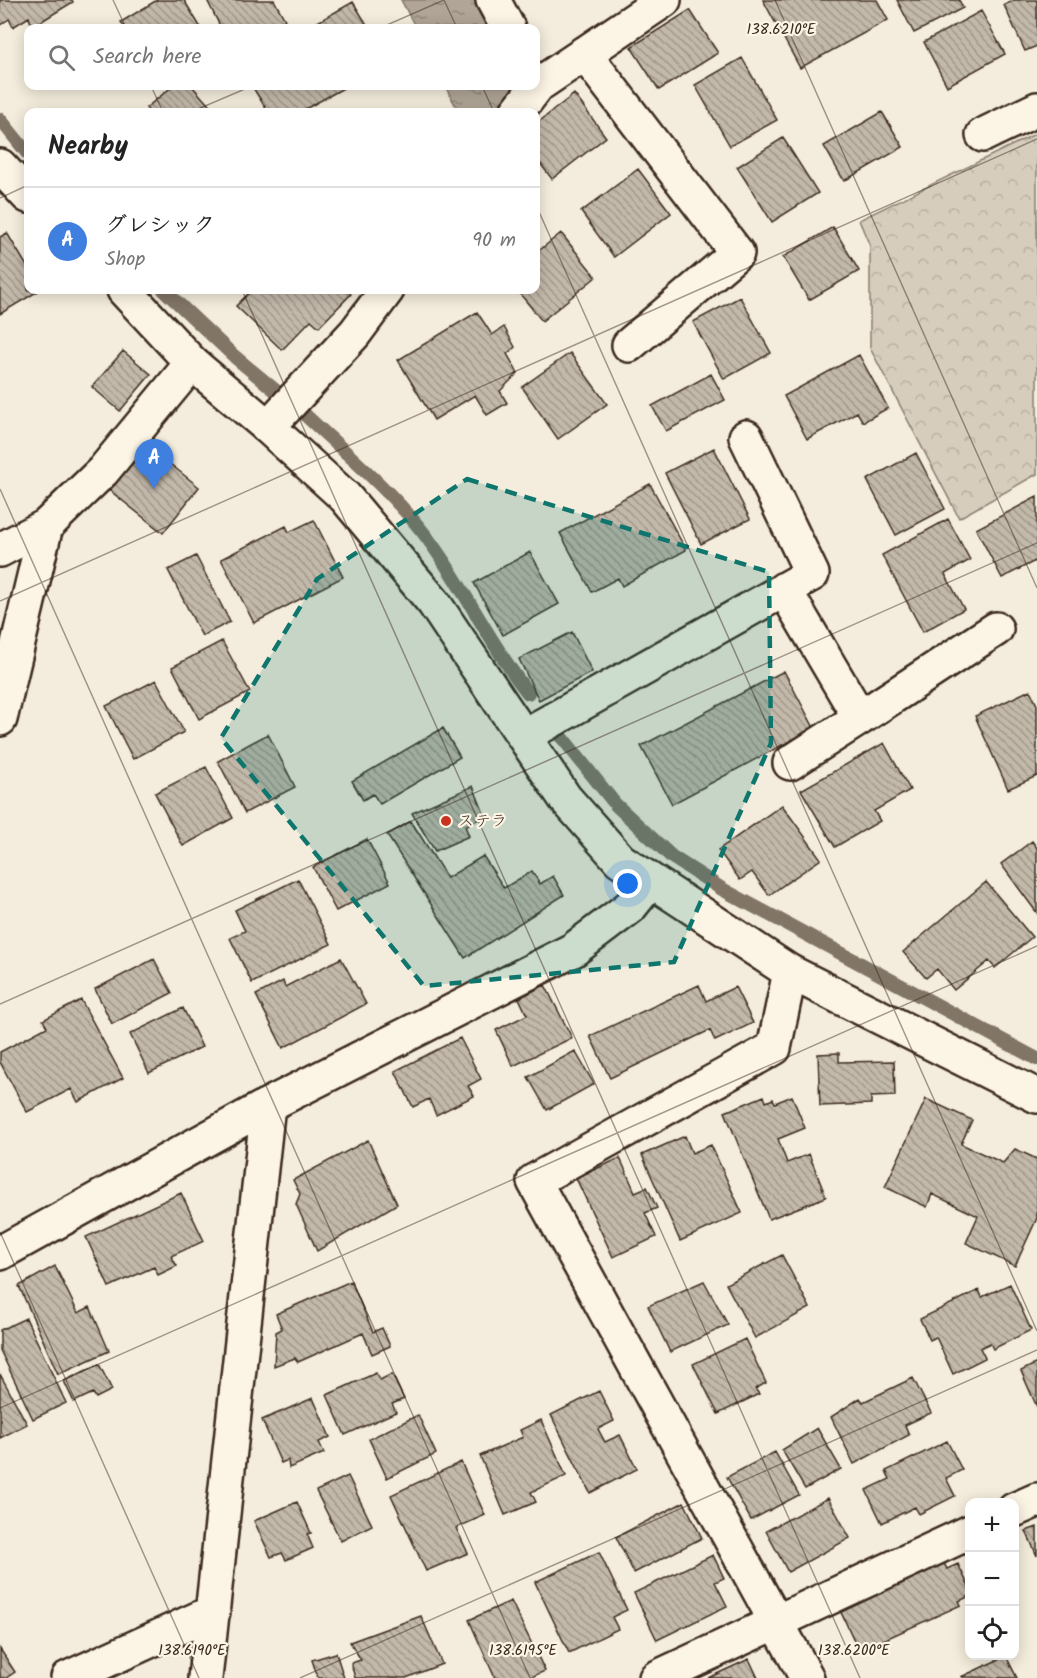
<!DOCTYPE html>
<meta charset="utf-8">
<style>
body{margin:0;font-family:Kalam,"Klee One",sans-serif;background:#f6f6f6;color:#222}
.controls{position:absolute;right:18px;bottom:18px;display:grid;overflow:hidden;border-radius:12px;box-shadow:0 3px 15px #0003}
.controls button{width:54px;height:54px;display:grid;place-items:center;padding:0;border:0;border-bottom:2px solid #e0e0e0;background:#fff;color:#222;font:30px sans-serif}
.you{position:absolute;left:628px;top:884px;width:21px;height:21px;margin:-15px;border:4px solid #fff;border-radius:50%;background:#1a73e8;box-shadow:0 0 0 9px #1a73e833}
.badge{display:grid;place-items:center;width:39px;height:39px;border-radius:50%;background:#0f766e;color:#fff;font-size:20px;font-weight:700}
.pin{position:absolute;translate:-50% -50px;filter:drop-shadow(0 2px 3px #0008)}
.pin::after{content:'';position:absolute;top:32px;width:21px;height:18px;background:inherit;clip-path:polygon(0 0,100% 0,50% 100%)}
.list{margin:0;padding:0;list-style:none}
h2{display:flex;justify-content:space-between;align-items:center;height:78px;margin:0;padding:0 24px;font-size:26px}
h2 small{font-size:20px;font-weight:400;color:#767676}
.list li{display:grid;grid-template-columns:39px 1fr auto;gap:18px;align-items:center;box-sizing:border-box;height:108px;padding:0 24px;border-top:2px solid #e0e0e0}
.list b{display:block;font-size:22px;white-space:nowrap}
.list p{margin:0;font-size:20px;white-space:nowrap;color:#767676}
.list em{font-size:20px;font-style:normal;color:#767676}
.icon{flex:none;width:33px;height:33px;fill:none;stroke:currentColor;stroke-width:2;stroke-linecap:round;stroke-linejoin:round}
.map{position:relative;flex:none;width:1037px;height:1678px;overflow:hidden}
.search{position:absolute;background:#fff;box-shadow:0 3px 15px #0003;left:24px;top:24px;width:516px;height:66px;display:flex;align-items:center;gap:15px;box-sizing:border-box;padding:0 21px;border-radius:12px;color:#767676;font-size:22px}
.panel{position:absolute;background:#fff;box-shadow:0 3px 15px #0003;left:24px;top:108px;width:516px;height:186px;border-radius:12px}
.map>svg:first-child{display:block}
</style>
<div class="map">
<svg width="1037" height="1678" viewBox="0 0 1037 1678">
<defs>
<pattern id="forest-crowns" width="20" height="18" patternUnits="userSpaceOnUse" patternTransform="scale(1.5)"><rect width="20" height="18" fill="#d6cdbd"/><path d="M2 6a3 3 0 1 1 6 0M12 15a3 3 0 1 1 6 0" fill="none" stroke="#b9b0a2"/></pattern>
<pattern id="water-ripples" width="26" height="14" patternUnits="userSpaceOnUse" patternTransform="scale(1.5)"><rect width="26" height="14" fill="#b0a596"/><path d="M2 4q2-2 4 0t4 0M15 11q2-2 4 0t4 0" fill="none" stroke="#90877a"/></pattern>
<pattern id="building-back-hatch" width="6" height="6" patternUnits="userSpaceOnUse" patternTransform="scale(1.5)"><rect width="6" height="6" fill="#c3b9aa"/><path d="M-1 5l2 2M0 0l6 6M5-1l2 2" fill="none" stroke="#a0978a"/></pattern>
</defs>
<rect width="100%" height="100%" fill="#f4eddd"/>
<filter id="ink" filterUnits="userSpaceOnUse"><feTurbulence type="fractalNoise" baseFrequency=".0167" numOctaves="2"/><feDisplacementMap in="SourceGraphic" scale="12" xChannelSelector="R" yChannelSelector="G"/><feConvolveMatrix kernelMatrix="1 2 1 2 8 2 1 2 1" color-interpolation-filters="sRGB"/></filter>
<g filter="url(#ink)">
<!-- forest -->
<path fill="url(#forest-crowns)" stroke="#887c6e" stroke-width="1.5" d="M 1037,133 L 1037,474 L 959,518 L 870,348 L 870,246 L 859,220 Z"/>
<!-- water -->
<path fill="url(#water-ripples)" stroke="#817466" stroke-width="1.5" d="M 401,0 L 486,0 L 502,28 L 416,28 Z
M 445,86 L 528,86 L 507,112 L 459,112 Z"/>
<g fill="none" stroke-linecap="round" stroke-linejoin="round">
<!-- stream -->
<path stroke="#817466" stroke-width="14" d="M 0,119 L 28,154
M 164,290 L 235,357 L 282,396
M 301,411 C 341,449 388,488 422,531 C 462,582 488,642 528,693
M 557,731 L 616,805 L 672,857 L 722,889 L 1037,1059"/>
</g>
<!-- building -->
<path fill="url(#building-back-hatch)" stroke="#3b2a1e" stroke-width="1.5" d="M 0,0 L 72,0 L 73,2 L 32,27 L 29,17 L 13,27 L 9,19 L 0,25 Z
M 157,0 L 184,0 L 201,28 L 125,28 L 121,22 Z
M 207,0 L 274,0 L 285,20 L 268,28 L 221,28 Z
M 763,0 L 877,0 L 888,20 L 800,68 Z
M 897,0 L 959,0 L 963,8 L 914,33 Z
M 1015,0 L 1037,0 L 1037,46 L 1025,51 L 1004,5 Z
M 353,2 L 369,28 L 307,28 Z
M 690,10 L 718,53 L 659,90 L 631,47 Z
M 981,11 L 1005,54 L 947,86 L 924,42 Z
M 742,58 L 777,120 L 730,146 L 695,85 Z
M 173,86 L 192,86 L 215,112 L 149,112 L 146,108 Z
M 252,86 L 347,86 L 300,112 L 268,112 Z
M 574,94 L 606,137 L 552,179 L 536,158 L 536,124 Z
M 882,112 L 903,147 L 844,181 L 824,146 Z
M 783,138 L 818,193 L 772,222 L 737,167 Z
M 638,169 L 671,213 L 614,257 L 581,212 Z
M 833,227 L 859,271 L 809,300 L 783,257 Z
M 7,233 L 28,268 L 28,290 L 40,290 L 0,314 L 0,237 Z
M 561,233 L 596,277 L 542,321 L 517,290 L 536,290 L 536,253 Z
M 252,290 L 346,290 L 351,294 L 319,327 L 311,320 L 282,350 L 236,306 Z
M 740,297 L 771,353 L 724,379 L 693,322 Z
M 477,312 L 492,335 L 504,327 L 515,347 L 507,354 L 518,373 L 500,391 L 507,403 L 487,415 L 475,395 L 434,420 L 398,360 Z
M 123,351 L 151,374 L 120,411 L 92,387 Z
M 570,353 L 607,404 L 558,439 L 522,387 Z
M 859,355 L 888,408 L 863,422 L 857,412 L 807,439 L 784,396 Z
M 711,374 L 725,400 L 666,431 L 652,406 Z
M 145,444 L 199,487 L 163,533 L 109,490 Z
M 714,448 L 750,519 L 701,544 L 665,473 Z
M 916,453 L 945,509 L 896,535 L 867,480 Z
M 650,484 L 686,550 L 622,586 L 618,578 L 592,592 L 560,533 Z
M 1037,497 L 1037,560 L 1002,578 L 976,529 Z
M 948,519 L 970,560 L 945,574 L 964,609 L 923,632 L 882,555 Z
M 314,520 L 343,577 L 254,623 L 221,559 L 286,526 L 289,532 Z
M 530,552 L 559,604 L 503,635 L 474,583 Z
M 196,556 L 230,622 L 202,636 L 168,570 Z
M 572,632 L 592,672 L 539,700 L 519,659 Z
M 222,641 L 250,692 L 199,719 L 172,667 Z
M 784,671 L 814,728 L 672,804 L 641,746 Z
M 156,680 L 184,732 L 133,759 L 106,706 Z
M 1030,690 L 1037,705 L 1037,776 L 1008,789 L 975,716 Z
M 443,728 L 460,757 L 380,804 L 373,794 L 363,800 L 352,781 Z
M 268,734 L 295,787 L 245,813 L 218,761 Z
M 884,743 L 910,790 L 874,811 L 880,821 L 835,847 L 801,790 Z
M 206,767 L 233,818 L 183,846 L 155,793 Z
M 473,786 L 485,816 L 465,826 L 469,836 L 435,851 L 412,813 Z
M 782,805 L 821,859 L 769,895 L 752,872 L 740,880 L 718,850 Z
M 411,821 L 447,878 L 483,856 L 504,888 L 532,871 L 540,884 L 553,876 L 564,895 L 465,958 L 387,835 Z
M 367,839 L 390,883 L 336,911 L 313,867 Z
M 1032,841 L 1037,848 L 1037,913 L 1001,864 Z
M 298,879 L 331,944 L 252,983 L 230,938 L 245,931 L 235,910 Z
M 986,882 L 1032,937 L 995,968 L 989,961 L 954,990 L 937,969 L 926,978 L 903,952 Z
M 341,958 L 366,1004 L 283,1048 L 256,995 L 283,981 L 285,987 Z
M 154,959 L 172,993 L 112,1024 L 95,989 Z
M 545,985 L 572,1038 L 513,1066 L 496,1030 L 527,1015 L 519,998 Z
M 699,985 L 706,1001 L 735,987 L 753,1023 L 715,1041 L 710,1030 L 610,1078 L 590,1036 Z
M 81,1000 L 123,1078 L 78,1102 L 71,1089 L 27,1112 L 0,1062 L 0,1052 L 47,1027 L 43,1020 Z
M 183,1008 L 202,1047 L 149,1073 L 130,1034 Z
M 460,1038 L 481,1079 L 468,1086 L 474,1096 L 436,1115 L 429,1099 L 413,1107 L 395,1071 Z
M 575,1051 L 594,1084 L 547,1110 L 528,1077 Z
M 839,1053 L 839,1062 L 894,1061 L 895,1096 L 871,1097 L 871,1104 L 820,1106 L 818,1054 Z
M 764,1096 L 766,1102 L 773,1099 L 775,1103 L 792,1096 L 805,1128 L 778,1139 L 787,1163 L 809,1154 L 826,1197 L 769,1219 L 725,1112 Z
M 926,1099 L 972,1120 L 961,1144 L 1003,1163 L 1015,1149 L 1037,1159 L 1037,1218 L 1015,1266 L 966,1243 L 978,1216 L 932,1194 L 927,1207 L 885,1187 Z
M 685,1136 L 692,1153 L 711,1145 L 742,1213 L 680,1241 L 642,1155 Z
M 368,1140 L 397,1204 L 317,1251 L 296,1204 L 300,1194 L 293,1180 Z
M 620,1158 L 635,1192 L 647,1187 L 657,1208 L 645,1213 L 656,1237 L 613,1257 L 576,1178 Z
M 181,1193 L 204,1241 L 171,1256 L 177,1266 L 158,1275 L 154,1267 L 109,1287 L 86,1237 Z
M 782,1255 L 810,1308 L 755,1338 L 726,1284 Z
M 55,1266 L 78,1313 L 90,1307 L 109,1351 L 58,1374 L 19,1286 Z
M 351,1281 L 373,1332 L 382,1328 L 390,1346 L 372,1354 L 363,1333 L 298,1362 L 295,1358 L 274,1366 L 276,1332 L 282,1329 L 276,1314 Z
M 704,1281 L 728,1325 L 670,1352 L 648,1306 Z
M 1010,1284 L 1031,1330 L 993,1349 L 990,1343 L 980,1348 L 985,1358 L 953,1374 L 936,1337 L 930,1340 L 920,1319 L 979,1290 L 982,1297 Z
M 26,1318 L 66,1403 L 33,1419 L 0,1350 L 0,1330 Z
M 745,1339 L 766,1383 L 755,1389 L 759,1394 L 718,1414 L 693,1364 Z
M 1037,1363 L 1037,1407 L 1021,1371 Z
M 99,1364 L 112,1390 L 96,1398 L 93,1393 L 74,1402 L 64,1381 Z
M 376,1373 L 380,1380 L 392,1374 L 404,1399 L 392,1404 L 396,1412 L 345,1435 L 327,1395 Z
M 0,1374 L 27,1424 L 0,1438 Z
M 913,1378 L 931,1413 L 905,1425 L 909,1435 L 854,1464 L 831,1417 L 860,1398 L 863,1402 Z
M 599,1391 L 614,1421 L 598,1429 L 605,1442 L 620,1435 L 637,1469 L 590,1493 L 551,1415 Z
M 313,1398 L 330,1437 L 319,1442 L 324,1453 L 289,1468 L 288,1460 L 281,1463 L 262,1420 Z
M 418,1415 L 436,1454 L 387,1478 L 369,1439 Z
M 541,1420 L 566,1476 L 531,1492 L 536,1502 L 505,1515 L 480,1456 L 523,1437 L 520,1430 Z
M 817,1428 L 841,1469 L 805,1489 L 782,1450 Z
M 947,1441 L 962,1470 L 946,1478 L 955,1496 L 919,1514 L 915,1507 L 882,1523 L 866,1490 L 890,1479 L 886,1471 Z
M 775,1452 L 799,1495 L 751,1520 L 727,1477 Z
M 461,1462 L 485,1515 L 456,1528 L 468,1553 L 426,1571 L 391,1495 Z
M 348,1476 L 372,1525 L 341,1541 L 316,1491 Z
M 828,1498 L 850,1538 L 788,1572 L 766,1531 Z
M 297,1502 L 311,1533 L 307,1534 L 313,1548 L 286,1560 L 282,1553 L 271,1557 L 254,1521 Z
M 684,1502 L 702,1538 L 634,1573 L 616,1537 Z
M 1037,1527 L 1037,1556 L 1026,1531 Z
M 599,1552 L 627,1610 L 612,1617 L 618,1629 L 569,1653 L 535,1582 Z
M 713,1555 L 724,1578 L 715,1582 L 727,1606 L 657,1640 L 634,1593 Z
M 943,1561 L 947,1569 L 958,1564 L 970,1589 L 970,1596 L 959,1601 L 961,1605 L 859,1651 L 839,1608 Z
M 511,1601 L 545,1671 L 529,1678 L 495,1678 L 469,1620 Z
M 421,1616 L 442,1664 L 406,1678 L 355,1678 L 351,1663 L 361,1660 L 350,1642 Z
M 0,1649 L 15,1672 L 6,1678 L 0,1678 Z
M 336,1653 L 344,1678 L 318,1678 L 312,1660 Z
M 1006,1656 L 1017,1678 L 961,1677 Z
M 749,1659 L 758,1678 L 708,1678 Z"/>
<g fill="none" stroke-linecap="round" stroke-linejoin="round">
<!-- street casing -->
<g stroke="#3b2a1e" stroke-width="38">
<path id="street" d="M 493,0 L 508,28
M 584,53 L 737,253 L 629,345
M 517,112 L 538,85 L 664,0
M 983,135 L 1037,109
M 268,427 L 355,333 L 387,290
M 0,550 L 46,526
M 784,589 L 860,718 L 996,629
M 0,719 L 46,526 L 103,471 L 192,363
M 524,736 L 812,574 L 746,437
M 790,763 L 860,718
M 790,972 L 774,1048 L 534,1181 L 807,1678
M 0,1253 L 268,1105 L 573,950 L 630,907 L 651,881
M 1014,1510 L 1037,1500
M 68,1678 L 213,1612
M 205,1678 L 268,1105
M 656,1678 L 970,1532"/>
</g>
<!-- secondary casing -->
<g stroke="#3b2a1e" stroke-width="38">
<path id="secondary" d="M 0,166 L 28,196
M 124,290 L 192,363 L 268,427 L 345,497 L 434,603 L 565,798 L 620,860 L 790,972 L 1037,1096"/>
</g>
<!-- street -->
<use href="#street" stroke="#fcf5e5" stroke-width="33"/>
<!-- secondary -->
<use href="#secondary" stroke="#fcf5e5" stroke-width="33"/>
</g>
</g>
<!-- marked area -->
<path fill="#0f766e" fill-opacity="0.2" stroke="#0f766e" stroke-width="4.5" stroke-dasharray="12 8" stroke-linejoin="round" d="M 467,479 L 769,572 L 771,743 L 674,962 L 424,986 L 221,738 L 317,579 Z"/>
<!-- ticks -->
<path fill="none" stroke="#3b2a1e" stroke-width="1.5" stroke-opacity="0.45" d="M 113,0 L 126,28M 444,0 L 457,28M 775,0 L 1037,588M 380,28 L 444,0M 151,86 L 163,112M 482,86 L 494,112M 191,112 L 252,86M 0,198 L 28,185M 536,205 L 1037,1331M 242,290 L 860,1678M 0,489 L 530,1678M 0,601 L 1037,139M 0,1004 L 1037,543M 0,1232 L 199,1678M 0,1408 L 1037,946M 300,1678 L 1037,1350"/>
<!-- markers -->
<circle fill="#c8321e" stroke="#fcf5e5" stroke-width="2" cx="446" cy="821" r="6"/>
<g text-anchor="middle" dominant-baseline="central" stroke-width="4.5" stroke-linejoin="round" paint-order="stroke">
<!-- poi labels -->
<g font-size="16" fill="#3b2a1e" stroke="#fcf5e5" text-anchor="start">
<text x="458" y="821">ステラ</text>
</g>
</g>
<g font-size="15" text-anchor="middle" fill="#3b2a1e" stroke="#fcf5e5" stroke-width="4.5" stroke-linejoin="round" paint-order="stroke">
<text x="781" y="34">138.6210°E</text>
<text x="192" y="1655">138.6190°E</text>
<text x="523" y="1655">138.6195°E</text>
<text x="854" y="1655">138.6200°E</text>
</g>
</svg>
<div class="controls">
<button>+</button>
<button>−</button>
<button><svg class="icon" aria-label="locate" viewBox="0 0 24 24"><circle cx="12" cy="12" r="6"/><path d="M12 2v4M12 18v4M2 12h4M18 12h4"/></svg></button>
</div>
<div class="you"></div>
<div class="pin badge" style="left:154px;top:489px;background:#3f7fe0">A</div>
<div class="search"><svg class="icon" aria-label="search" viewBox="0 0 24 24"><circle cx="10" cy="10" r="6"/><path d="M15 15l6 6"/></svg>Search here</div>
<section class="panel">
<h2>Nearby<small></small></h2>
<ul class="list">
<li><span class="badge" style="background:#3f7fe0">A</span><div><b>グレシック</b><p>Shop</p></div><em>90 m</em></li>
</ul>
</section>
</div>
